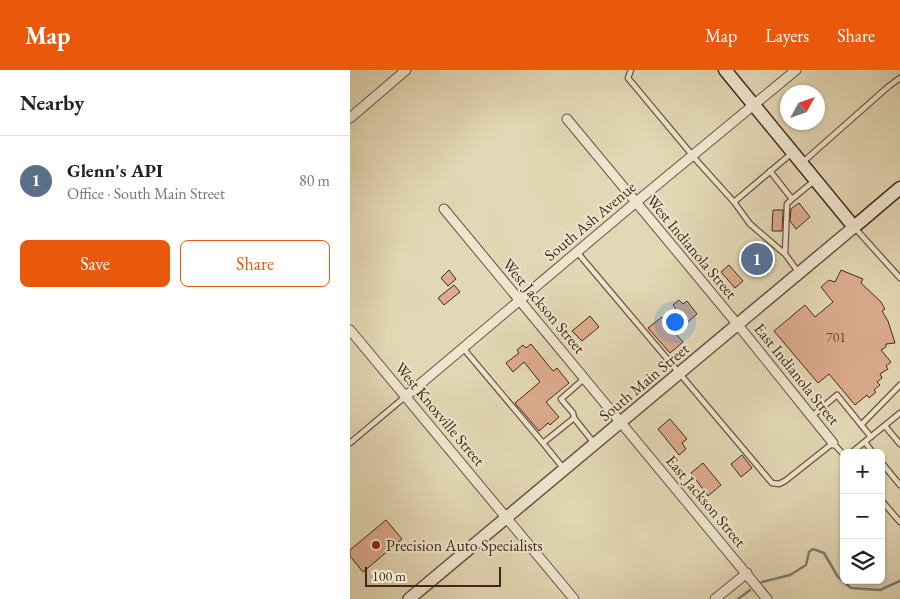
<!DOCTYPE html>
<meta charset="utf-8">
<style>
body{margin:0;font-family:"EB Garamond",serif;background:#f2f2f2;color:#222}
.controls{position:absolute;right:15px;bottom:15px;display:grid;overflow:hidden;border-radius:8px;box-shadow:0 1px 4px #0004}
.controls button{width:45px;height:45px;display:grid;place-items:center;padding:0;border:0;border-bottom:1px solid #e0e0e0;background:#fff;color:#222;font:25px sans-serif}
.compass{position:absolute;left:430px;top:15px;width:45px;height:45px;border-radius:50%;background:#fff;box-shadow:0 1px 4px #0004;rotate:50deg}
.scale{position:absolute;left:15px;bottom:12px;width:136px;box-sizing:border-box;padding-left:5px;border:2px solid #442717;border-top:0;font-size:14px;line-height:18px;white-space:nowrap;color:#442717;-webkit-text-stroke:4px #ede6cf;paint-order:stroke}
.you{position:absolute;left:324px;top:251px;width:18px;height:18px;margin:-12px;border:4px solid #fff;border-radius:50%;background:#1a73e8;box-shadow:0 0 0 8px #1a73e833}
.badge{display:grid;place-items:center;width:32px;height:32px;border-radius:50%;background:#ea580c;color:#fff;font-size:16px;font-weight:700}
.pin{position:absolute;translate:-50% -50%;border:2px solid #fff;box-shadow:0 1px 5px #0006}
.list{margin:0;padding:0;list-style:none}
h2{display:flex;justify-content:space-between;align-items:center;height:65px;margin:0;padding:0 20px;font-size:21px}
h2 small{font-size:16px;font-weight:400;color:#767676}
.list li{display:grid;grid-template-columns:32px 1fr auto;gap:15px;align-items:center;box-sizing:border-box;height:90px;padding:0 20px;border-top:1px solid #e0e0e0}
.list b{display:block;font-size:19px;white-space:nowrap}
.list p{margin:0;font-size:16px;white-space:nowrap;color:#767676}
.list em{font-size:16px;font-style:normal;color:#767676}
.actions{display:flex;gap:10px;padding:15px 20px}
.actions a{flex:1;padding:11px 0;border:1px solid #ea580c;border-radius:8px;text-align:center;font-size:18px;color:#ea580c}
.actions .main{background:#ea580c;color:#fff}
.icon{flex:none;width:28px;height:28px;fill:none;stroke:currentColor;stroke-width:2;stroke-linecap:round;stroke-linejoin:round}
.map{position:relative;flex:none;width:550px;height:529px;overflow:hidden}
header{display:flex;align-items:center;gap:30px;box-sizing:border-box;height:70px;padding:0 25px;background:#ea580c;color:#fff}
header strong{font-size:24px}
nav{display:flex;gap:28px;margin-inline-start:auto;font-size:18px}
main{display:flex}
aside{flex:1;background:#fff}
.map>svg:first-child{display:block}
</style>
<header>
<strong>Map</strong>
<nav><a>Map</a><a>Layers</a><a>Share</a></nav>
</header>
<main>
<aside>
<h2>Nearby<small></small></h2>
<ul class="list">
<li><span class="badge" style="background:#5c6f8a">1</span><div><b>Glenn's API</b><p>Office · South Main Street</p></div><em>80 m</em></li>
</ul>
<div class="actions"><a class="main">Save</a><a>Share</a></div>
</aside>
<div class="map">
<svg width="550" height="529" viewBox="0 0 550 529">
<rect width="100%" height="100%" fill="#e3d8b5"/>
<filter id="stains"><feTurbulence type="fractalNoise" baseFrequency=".004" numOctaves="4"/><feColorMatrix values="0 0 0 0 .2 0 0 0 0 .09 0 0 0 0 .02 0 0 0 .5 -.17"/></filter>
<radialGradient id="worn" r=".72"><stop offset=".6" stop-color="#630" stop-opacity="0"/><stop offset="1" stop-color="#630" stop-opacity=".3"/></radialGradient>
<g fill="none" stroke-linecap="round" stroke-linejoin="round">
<!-- stream -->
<path stroke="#777e77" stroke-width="2.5" d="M 412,512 L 440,505 L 456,495 L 459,482 L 463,479 L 474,483 L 488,507 L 501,518 L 530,520 L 550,511
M 388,529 L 400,520"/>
</g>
<!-- building -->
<path fill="#ddab8f" stroke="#442717" d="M 449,133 L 460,147 L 446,159 L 440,151 L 441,139 Z
M 423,140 L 433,140 L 432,161 L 422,161 Z
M 408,173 L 421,191 L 408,203 L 393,187 Z
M 379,195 L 393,211 L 385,218 L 371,202 Z
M 99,200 L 106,209 L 98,216 L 91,208 Z
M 491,200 L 513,209 L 511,213 L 531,232 L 535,239 L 532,241 L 538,251 L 545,273 L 536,274 L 536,277 L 531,280 L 541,292 L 536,296 L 538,299 L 530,304 L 532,308 L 527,312 L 530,315 L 524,320 L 526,322 L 519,328 L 517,325 L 505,335 L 479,304 L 468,313 L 424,261 L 455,235 L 465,247 L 483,232 L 471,217 L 479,210 L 485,212 Z
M 104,215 L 110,222 L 94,235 L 88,228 Z
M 329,230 L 333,234 L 337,231 L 347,244 L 325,263 L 333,272 L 320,283 L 298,258 L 312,247 L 314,250 L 326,239 L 323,235 Z
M 240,246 L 249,257 L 232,271 L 222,261 Z
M 181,274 L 203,301 L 207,298 L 219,313 L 196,332 L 209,347 L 200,355 L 198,353 L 189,361 L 165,333 L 190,312 L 174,292 L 163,302 L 156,293 L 169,283 L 167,280 L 173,275 L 176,278 Z
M 320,349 L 337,369 L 332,373 L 336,379 L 329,385 L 308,359 Z
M 392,385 L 402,398 L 391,407 L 381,394 Z
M 353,393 L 371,415 L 358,426 L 341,403 Z
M 36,450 L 52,469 L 13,502 L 0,486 L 0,480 Z"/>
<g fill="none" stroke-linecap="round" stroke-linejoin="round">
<!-- service casing -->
<g stroke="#6c533e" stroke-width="7">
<path id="service" d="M 281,0 L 278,8 L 348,92 L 384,132 L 442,83
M 453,92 L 539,16 L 550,8
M 420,101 L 442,129 L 464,111
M 442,129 L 437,134 L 435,184 L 449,203
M 384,132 L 400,154 L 435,184
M 505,158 L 550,208
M 227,182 L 422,413 L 429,414 L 435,411 L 483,373 L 494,385
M 113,278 L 193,373
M 235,308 L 211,329 L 223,343 L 224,348 L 244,373
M 462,346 L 487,325 L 521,367
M 511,355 L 550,315
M 535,356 L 550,374
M 515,372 L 523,383
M 0,373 L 56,326
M 501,383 L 550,343
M 531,392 L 550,415
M 214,399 L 193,373 L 224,348
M 531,430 L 550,452"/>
</g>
<!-- minor casing -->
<g stroke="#6c533e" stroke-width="11">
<path id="minor" d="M 0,48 L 56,0
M 217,49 L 388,255 L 483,373
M 94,139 L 417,529
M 0,260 L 224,529
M 56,326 L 285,133 L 446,0
M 365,529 L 397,503"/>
</g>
<!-- tertiary casing -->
<g stroke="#6c533e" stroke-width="14">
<path id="tertiary" d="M 59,529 L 504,157"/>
</g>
<!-- secondary casing -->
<g stroke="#442717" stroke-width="15">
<path id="secondary" d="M 375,0 L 504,157 L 550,118"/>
</g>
<!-- service -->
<use href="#service" stroke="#ede6cf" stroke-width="4.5"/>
<!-- minor -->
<use href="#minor" stroke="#ede6cf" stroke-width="9"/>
<!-- tertiary -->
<use href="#tertiary" stroke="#ede6cf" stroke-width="11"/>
<!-- secondary -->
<use href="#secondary" stroke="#ede6cf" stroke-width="12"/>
</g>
<!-- markers -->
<circle fill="#8f2418" stroke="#ede6cf" stroke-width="2" cx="26" cy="475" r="5"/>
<g text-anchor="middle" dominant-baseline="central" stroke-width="4" stroke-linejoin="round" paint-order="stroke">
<!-- number labels -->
<g font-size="14" fill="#6a4835">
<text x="486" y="267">701</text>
</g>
<!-- street labels -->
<g font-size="16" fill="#442717" stroke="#ede6cf">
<text transform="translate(240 151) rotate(-40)">South Ash Avenue</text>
<text transform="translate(342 177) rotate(50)">West Indianola Street</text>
<text transform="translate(194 236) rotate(50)">West Jackson Street</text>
<text transform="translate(447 304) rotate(51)">East Indianola Street</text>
<text transform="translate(294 312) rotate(-40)">South Main Street</text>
<text transform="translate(90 344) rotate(50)">West Knoxville Street</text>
<text transform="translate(356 431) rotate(50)">East Jackson Street</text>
</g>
<!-- poi labels -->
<g font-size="16" fill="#442717" stroke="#ede6cf" text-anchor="start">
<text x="36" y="475">Precision Auto Specialists</text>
</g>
</g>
<rect width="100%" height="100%" filter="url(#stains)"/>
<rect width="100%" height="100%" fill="url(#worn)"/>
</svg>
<div class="controls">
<button>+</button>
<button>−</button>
<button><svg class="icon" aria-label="layers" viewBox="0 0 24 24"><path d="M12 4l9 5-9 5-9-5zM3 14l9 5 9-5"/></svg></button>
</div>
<svg class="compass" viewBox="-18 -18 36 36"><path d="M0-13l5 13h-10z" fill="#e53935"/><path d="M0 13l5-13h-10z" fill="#767676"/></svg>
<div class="scale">100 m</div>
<div class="you"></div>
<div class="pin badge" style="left:407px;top:189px;background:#5c6f8a">1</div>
</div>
</main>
